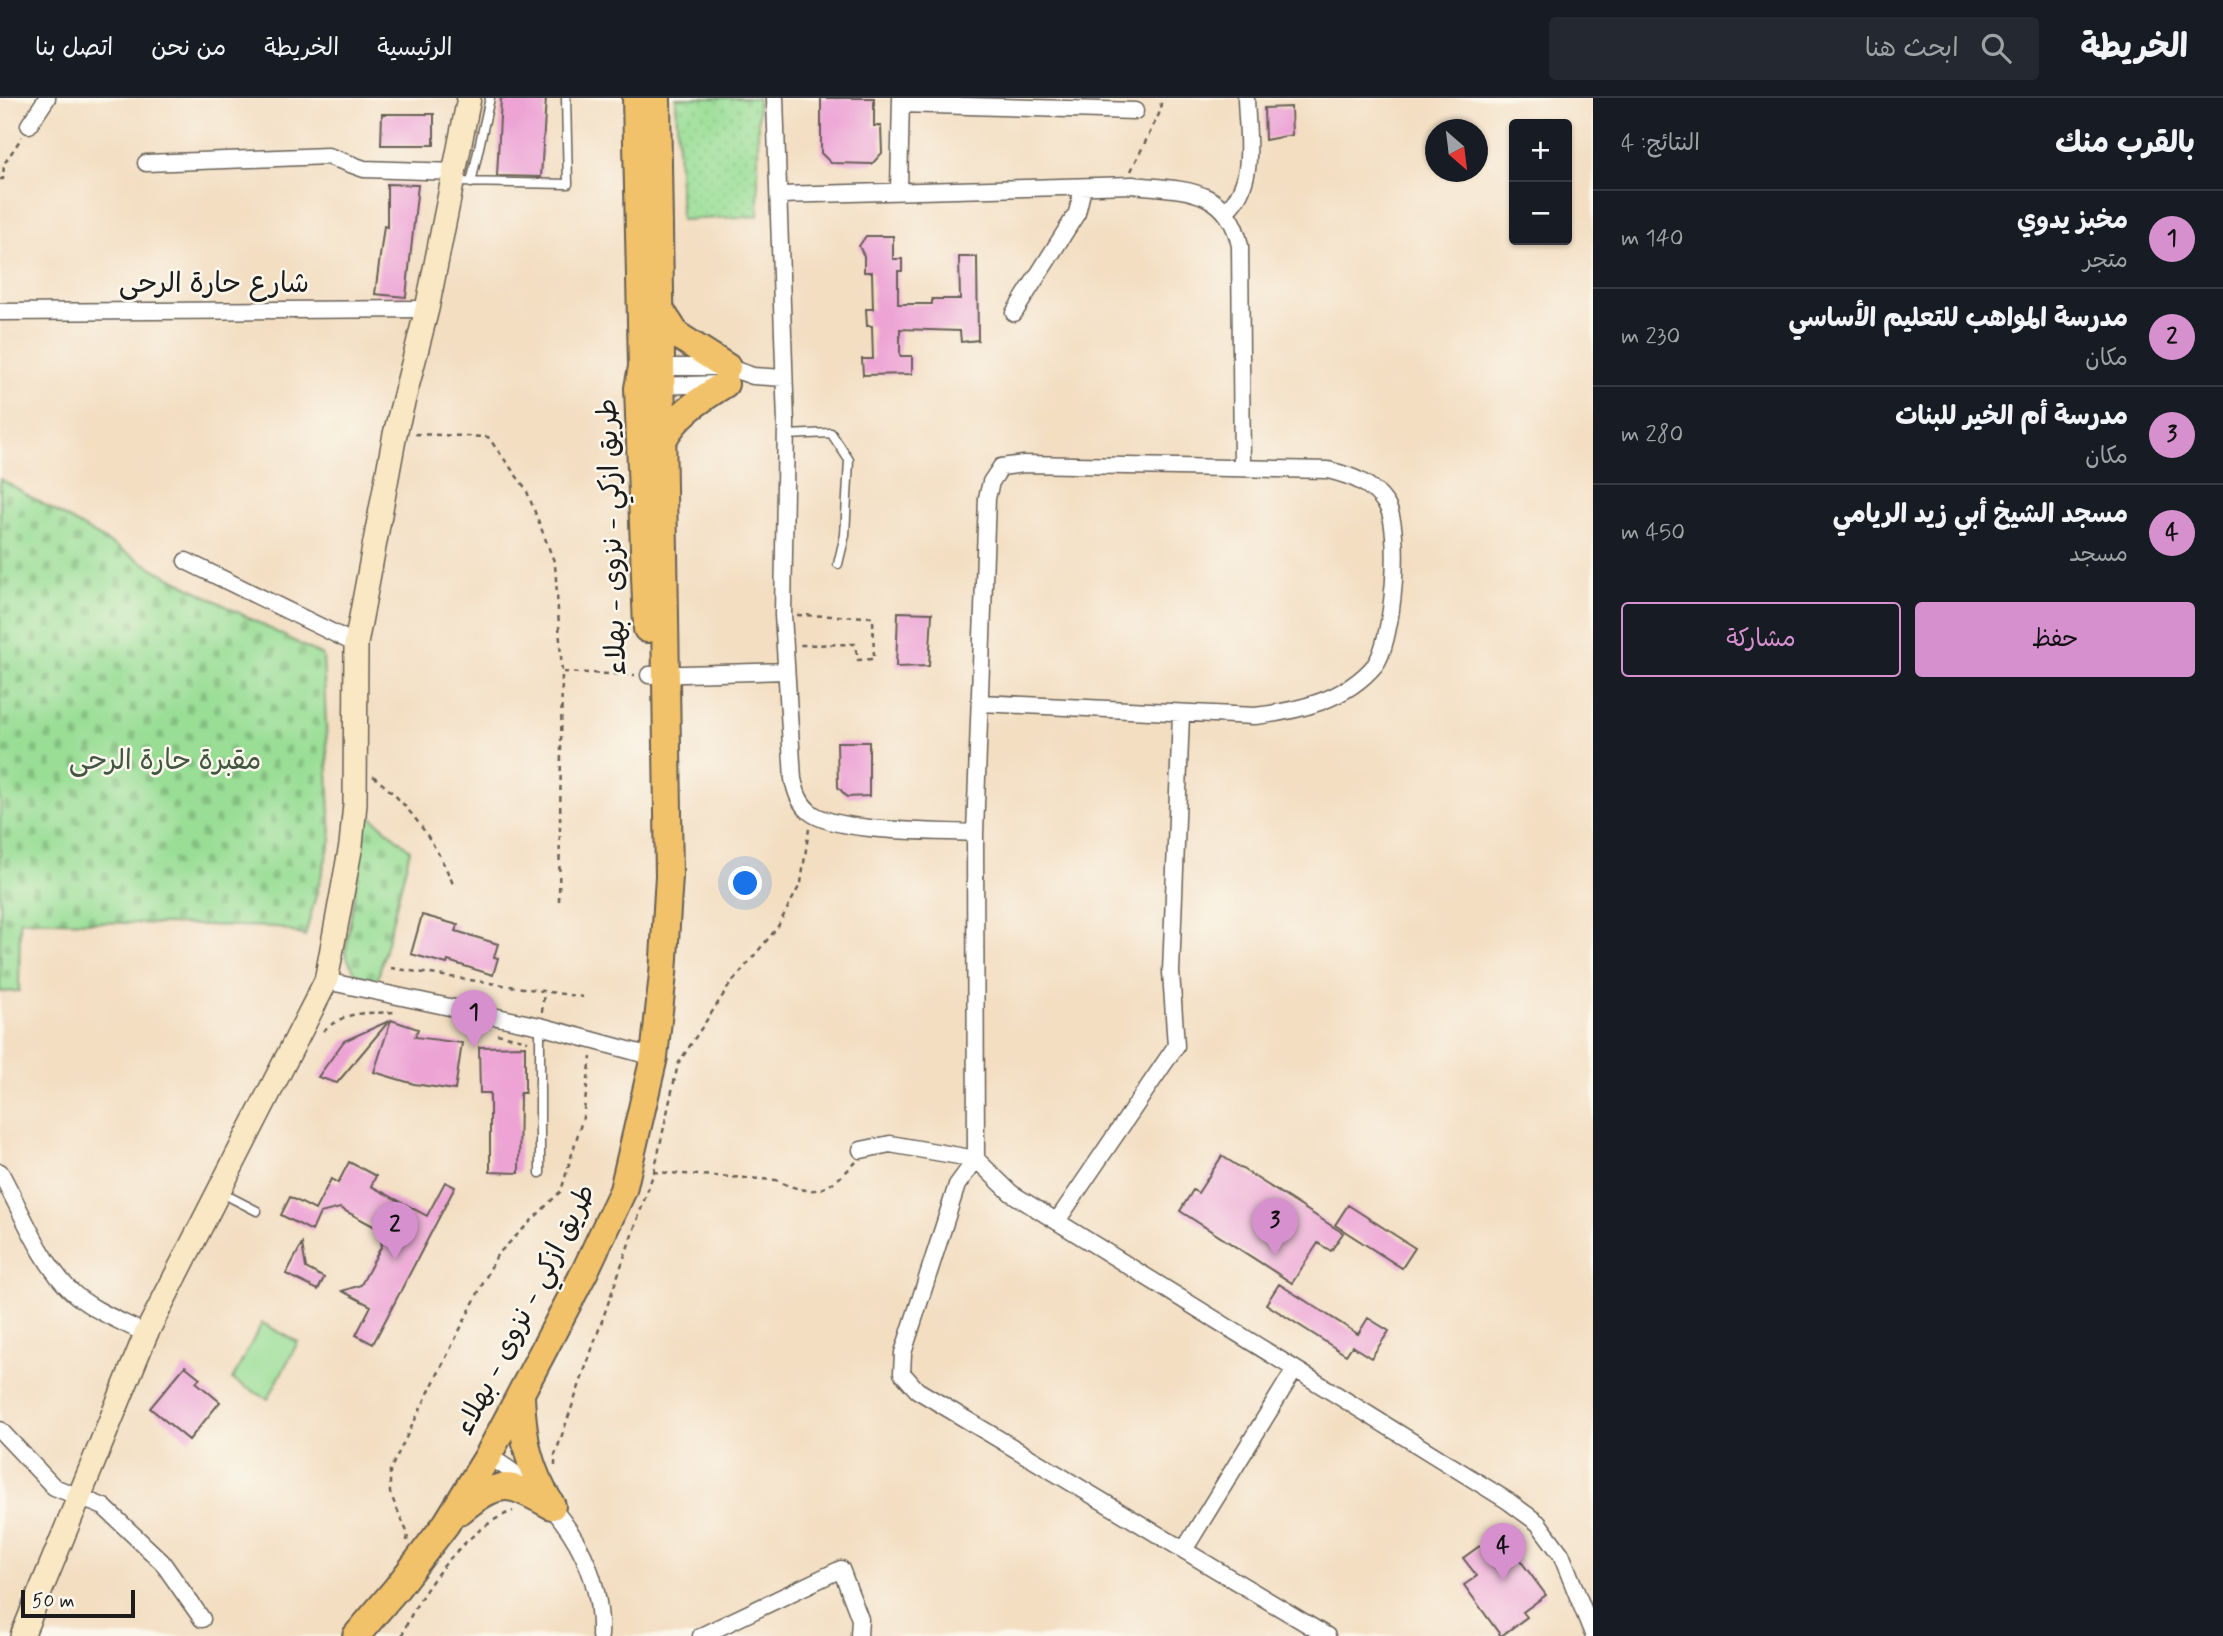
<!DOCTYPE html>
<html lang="ar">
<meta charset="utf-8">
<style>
body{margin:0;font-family:Mynerve,"Playpen Sans Arabic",sans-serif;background:#242831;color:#f1f3f6;direction:rtl}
.controls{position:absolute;right:21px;top:21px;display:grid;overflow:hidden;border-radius:7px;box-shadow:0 2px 5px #0004}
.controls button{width:63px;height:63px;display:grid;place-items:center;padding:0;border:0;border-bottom:2px solid #363941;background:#171b24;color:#f1f3f6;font:35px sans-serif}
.compass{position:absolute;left:1425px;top:21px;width:63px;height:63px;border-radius:50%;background:#171b24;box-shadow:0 2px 5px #0004;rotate:152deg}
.scale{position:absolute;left:21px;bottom:18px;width:114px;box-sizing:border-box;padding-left:7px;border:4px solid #1c1c1c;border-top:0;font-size:19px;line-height:24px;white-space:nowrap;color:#1c1c1c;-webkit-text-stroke:5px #fbf7ec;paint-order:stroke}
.you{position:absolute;left:746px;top:786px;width:24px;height:24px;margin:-18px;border:5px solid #fff;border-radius:50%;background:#1a73e8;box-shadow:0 0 0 10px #1a73e833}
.badge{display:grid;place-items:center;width:46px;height:46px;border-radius:50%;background:#d690ce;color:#111;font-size:23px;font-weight:700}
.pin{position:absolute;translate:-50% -58px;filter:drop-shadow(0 2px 4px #0008)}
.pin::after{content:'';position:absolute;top:37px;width:24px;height:21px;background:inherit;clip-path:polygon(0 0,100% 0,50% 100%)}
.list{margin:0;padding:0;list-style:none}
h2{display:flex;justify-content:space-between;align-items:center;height:91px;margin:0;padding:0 28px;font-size:30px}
h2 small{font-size:23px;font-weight:400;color:#9ea1a6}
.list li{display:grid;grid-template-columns:46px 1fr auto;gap:21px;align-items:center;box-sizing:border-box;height:98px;padding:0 28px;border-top:2px solid #363941}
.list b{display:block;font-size:26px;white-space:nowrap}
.list p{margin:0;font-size:23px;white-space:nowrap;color:#9ea1a6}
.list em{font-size:23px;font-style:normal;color:#9ea1a6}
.actions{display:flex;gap:14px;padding:21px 28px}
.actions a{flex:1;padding:16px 0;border:2px solid #d690ce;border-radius:7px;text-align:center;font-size:24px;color:#d690ce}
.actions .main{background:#d690ce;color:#111}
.icon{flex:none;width:38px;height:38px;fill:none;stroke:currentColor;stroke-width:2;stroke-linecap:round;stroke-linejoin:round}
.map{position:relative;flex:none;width:1593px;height:1538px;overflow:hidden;direction:ltr}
header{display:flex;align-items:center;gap:42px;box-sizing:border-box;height:98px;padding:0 35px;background:#171b24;border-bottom:2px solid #363941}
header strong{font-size:33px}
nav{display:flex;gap:38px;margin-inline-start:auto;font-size:24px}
.search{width:490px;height:63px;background:#242831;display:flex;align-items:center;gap:18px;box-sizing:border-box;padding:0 24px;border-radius:7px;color:#9ea1a6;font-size:26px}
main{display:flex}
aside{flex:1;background:#171b24}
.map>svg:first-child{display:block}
</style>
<header>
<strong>الخريطة</strong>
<div class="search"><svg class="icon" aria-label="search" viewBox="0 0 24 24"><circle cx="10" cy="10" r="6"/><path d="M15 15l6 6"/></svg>ابحث هنا</div>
<nav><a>الرئيسية</a><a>الخريطة</a><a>من نحن</a><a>اتصل بنا</a></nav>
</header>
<main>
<aside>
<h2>بالقرب منك<small>النتائج: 4</small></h2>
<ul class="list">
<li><span class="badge">1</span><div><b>مخبز يدوي</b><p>متجر</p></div><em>140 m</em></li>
<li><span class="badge">2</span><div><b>مدرسة المواهب للتعليم الأساسي</b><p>مكان</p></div><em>230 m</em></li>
<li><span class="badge">3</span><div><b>مدرسة أم الخير للبنات</b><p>مكان</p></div><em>280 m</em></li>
<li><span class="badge">4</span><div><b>مسجد الشيخ أبي زيد الريامي</b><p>مسجد</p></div><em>450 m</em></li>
</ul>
<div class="actions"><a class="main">حفظ</a><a>مشاركة</a></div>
</aside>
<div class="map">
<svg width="1593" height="1538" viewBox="0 0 1593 1538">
<defs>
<pattern id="cemetery-stones" width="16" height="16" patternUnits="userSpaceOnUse" patternTransform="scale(1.75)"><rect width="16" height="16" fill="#9ade96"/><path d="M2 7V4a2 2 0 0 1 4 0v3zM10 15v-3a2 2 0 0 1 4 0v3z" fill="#84be81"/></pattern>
<pattern id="park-dots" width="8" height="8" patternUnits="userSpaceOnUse" patternTransform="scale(1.75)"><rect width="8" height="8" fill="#9ade96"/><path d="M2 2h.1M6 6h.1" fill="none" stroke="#84be81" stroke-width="1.8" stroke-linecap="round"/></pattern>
</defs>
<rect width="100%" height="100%" fill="#fbf7ec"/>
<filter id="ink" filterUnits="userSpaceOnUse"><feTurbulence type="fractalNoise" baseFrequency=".0143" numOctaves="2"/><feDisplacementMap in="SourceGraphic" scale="14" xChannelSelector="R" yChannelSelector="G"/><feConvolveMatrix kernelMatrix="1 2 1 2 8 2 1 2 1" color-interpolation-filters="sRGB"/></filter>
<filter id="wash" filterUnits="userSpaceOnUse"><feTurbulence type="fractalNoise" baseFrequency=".00686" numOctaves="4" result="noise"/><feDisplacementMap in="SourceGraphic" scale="28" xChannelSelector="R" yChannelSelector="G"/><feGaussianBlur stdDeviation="1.57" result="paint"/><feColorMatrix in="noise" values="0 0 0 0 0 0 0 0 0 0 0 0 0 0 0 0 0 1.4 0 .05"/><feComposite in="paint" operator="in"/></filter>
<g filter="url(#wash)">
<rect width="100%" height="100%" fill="#f3dec2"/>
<!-- grass -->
<path fill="#9ade96" stroke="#5b7d59" stroke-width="2" d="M 262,1225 L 298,1244 L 268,1301 L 232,1282 Z"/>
<!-- cemetery -->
<path fill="url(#cemetery-stones)" stroke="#5b7d59" stroke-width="2" d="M 0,381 L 158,473 L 323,558 L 331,742 L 305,838 L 277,829 L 20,822 L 19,893 L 0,894 Z
M 367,715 L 410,752 L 377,884 L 356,876 L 345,856 Z"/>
<!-- park -->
<path fill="url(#park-dots)" stroke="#5b7d59" stroke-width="2" d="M 676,0 L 758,0 L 758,118 L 681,122 Z"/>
<g id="blocks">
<!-- building -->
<path fill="#eda4d5" d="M 501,0 L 546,0 L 541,79 L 497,78 Z
M 821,0 L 874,0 L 874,28 L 881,28 L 882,55 L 872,66 L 831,65 L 821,55 Z
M 1291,9 L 1292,37 L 1265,42 L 1264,10 Z
M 382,16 L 434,16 L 434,47 L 381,47 Z
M 387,86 L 418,87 L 406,199 L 375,196 L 384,128 L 387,129 Z
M 866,138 L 893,138 L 893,161 L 902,161 L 902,173 L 898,173 L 898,206 L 932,206 L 932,201 L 960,201 L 959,159 L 977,159 L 978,242 L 961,244 L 960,233 L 900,231 L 900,258 L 912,258 L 912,276 L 863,277 L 862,261 L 873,261 L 872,228 L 867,228 L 866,211 L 873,211 L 872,174 L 864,174 L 864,158 L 859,148 Z
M 898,514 L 932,515 L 929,568 L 896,569 Z
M 837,644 L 869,644 L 869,698 L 847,699 L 838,689 Z
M 422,817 L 458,827 L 456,833 L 498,846 L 494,859 L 498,860 L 493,877 L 448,863 L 447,866 L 411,856 Z
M 391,922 L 418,931 L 415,939 L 462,945 L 455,992 L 414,986 L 374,974 Z
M 389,923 L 337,985 L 318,979 L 344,943 Z
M 525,948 L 525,995 L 520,995 L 519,1075 L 490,1074 L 490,995 L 480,995 L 479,949 Z
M 1222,1058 L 1343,1135 L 1331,1153 L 1318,1145 L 1292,1185 L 1180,1113 L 1193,1092 L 1198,1095 Z
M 349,1064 L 376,1078 L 371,1088 L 427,1118 L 445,1084 L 455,1089 L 373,1246 L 356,1237 L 371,1208 L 342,1193 L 361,1187 L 382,1147 L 379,1131 L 340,1110 L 320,1115 L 312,1133 L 281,1117 L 290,1099 L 315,1112 L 331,1081 L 338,1085 Z
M 1348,1107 L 1415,1150 L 1402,1170 L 1335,1127 Z
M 302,1146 L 306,1170 L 324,1180 L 318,1192 L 286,1176 Z
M 1279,1186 L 1358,1236 L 1368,1220 L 1389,1233 L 1371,1260 L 1352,1248 L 1346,1257 L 1266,1206 Z
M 185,1268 L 200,1280 L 196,1284 L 220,1304 L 189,1342 L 150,1310 Z
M 1499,1434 L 1546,1497 L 1523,1514 L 1527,1519 L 1501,1538 L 1464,1487 L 1477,1478 L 1463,1460 Z"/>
</g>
</g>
<g filter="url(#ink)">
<use href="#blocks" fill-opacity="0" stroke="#676056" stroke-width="2"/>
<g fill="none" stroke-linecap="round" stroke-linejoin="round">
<!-- lane casing -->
<g stroke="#676056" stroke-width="11">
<path id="lane" d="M 454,84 L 568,86 L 566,0
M 471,85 L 490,0
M 786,337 L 831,335 L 849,362 L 845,437 L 838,466
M 540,928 L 540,1075
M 220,1094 L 257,1113"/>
</g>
<!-- street casing -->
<g stroke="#676056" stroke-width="19">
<path id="street" d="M 775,0 L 786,325 L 783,517 L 793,681 C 796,694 799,705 810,714 C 835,735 939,733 975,735
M 901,6 L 1135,13
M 29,27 L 47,0
M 146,65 L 328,58 L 364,71 L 456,74
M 899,92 L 901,0
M 780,97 L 1132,87 C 1182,92 1228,88 1240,148 L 1242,370
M 1227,112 C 1257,84 1247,38 1246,0
M 0,214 L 427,211
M 1014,215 L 1077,115 L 1083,90
M 655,269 L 727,269 L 753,278 L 784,280
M 655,288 L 720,286
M 186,463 L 356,546
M 649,577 L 786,573
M 981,605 L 1255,618 C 1298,613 1346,602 1375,567 C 1393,544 1403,430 1386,406 C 1372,385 1352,378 1328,372 L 1024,366 L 1001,369 L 991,384 L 987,400 L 975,735 L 976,1061 L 957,1087 L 903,1255 L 902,1275 L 917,1292 L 1327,1538
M 326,883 L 540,928 L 654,959
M 861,1052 L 890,1046 L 976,1061 L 1011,1095 L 1508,1403 L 1538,1425 L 1561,1456 L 1593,1536
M 0,1074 C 20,1110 41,1164 70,1192 C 91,1212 121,1223 146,1236
M 1057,1123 L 1176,948 L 1171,874 L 1181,617
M 0,1332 L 54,1389 L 104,1409 L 162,1464 L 202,1521
M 488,1358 C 553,1395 603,1461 600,1538
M 1184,1452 L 1295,1271
M 701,1538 L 841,1471 L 860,1521 L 859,1538"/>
</g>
<!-- secondary casing -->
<g stroke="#676056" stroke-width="26">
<path id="secondary" d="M 22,1538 L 146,1236 L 326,883 L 351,747 L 355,706 L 356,546 L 395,336 L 427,211 L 469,0"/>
</g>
<!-- primary casing -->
<g stroke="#676056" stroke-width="30">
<path id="primary" d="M 636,0 L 642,269 L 638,290 L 647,531
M 660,211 L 677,237 L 727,269
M 663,342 C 677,316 700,302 725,286
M 521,1299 C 523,1340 528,1371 551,1406
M 460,1413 C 501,1379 509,1385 552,1408
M 356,1538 L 396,1491 L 446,1426 L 488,1358 L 585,1173 L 623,1092 L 654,959 L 663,876 L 669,778 L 657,0"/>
</g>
<!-- path -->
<path stroke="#676056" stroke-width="2.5" stroke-dasharray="5 5" stroke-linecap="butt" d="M 1131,73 L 1159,16 L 1162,0
M 0,81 L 3,81 L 4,66 L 22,39
M 415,336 L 488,339 L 526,391 L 555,466 L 562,574
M 797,517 L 873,519 L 874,561 L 858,562 L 855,546 L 800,547
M 373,678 C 410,707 435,744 453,786
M 559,803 L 562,574 L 635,577
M 391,870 L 583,899
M 542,914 L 544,894
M 323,933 C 349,911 365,916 395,914
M 497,936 L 528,943
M 654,1074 L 678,966 L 729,888 L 777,830 L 801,785 L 809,731
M 555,1368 L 555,1357 L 654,1074 L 776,1082 C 816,1101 827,1093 856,1064
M 407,1443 L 408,1436 L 390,1395 L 390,1372 L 497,1157 L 561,1093 L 583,1019 L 591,959
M 402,1538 C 418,1494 467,1429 513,1413"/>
<!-- lane -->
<use href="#lane" stroke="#fff" stroke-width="8"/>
<!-- street -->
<use href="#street" stroke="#fff" stroke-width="16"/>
<!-- secondary -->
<use href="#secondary" stroke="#fae7c3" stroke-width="23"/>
<!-- primary -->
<use href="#primary" stroke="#f2c26a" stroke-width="26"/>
</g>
</g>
<g text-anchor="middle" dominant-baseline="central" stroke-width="5" stroke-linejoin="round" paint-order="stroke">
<!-- street labels -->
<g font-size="28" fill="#1c1c1c" stroke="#fbf7ec">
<text x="214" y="186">شارع حارة الرحى</text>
<text transform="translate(613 439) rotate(-92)">طريق ازكي - نزوى - بهلاء</text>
<text transform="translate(526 1212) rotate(-63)">طريق ازكي - نزوى - بهلاء</text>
</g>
<!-- park labels -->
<g font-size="28" fill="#425641" stroke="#fbf7ec">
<text x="165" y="663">مقبرة حارة الرحى</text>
</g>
</g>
</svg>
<div class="controls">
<button>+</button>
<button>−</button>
</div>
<svg class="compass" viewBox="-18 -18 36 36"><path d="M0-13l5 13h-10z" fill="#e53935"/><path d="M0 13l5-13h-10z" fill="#9ea1a6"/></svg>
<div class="scale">50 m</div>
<div class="you"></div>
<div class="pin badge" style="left:474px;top:950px">1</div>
<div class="pin badge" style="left:395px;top:1162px">2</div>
<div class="pin badge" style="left:1275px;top:1158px">3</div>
<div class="pin badge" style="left:1503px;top:1483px">4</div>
</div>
</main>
